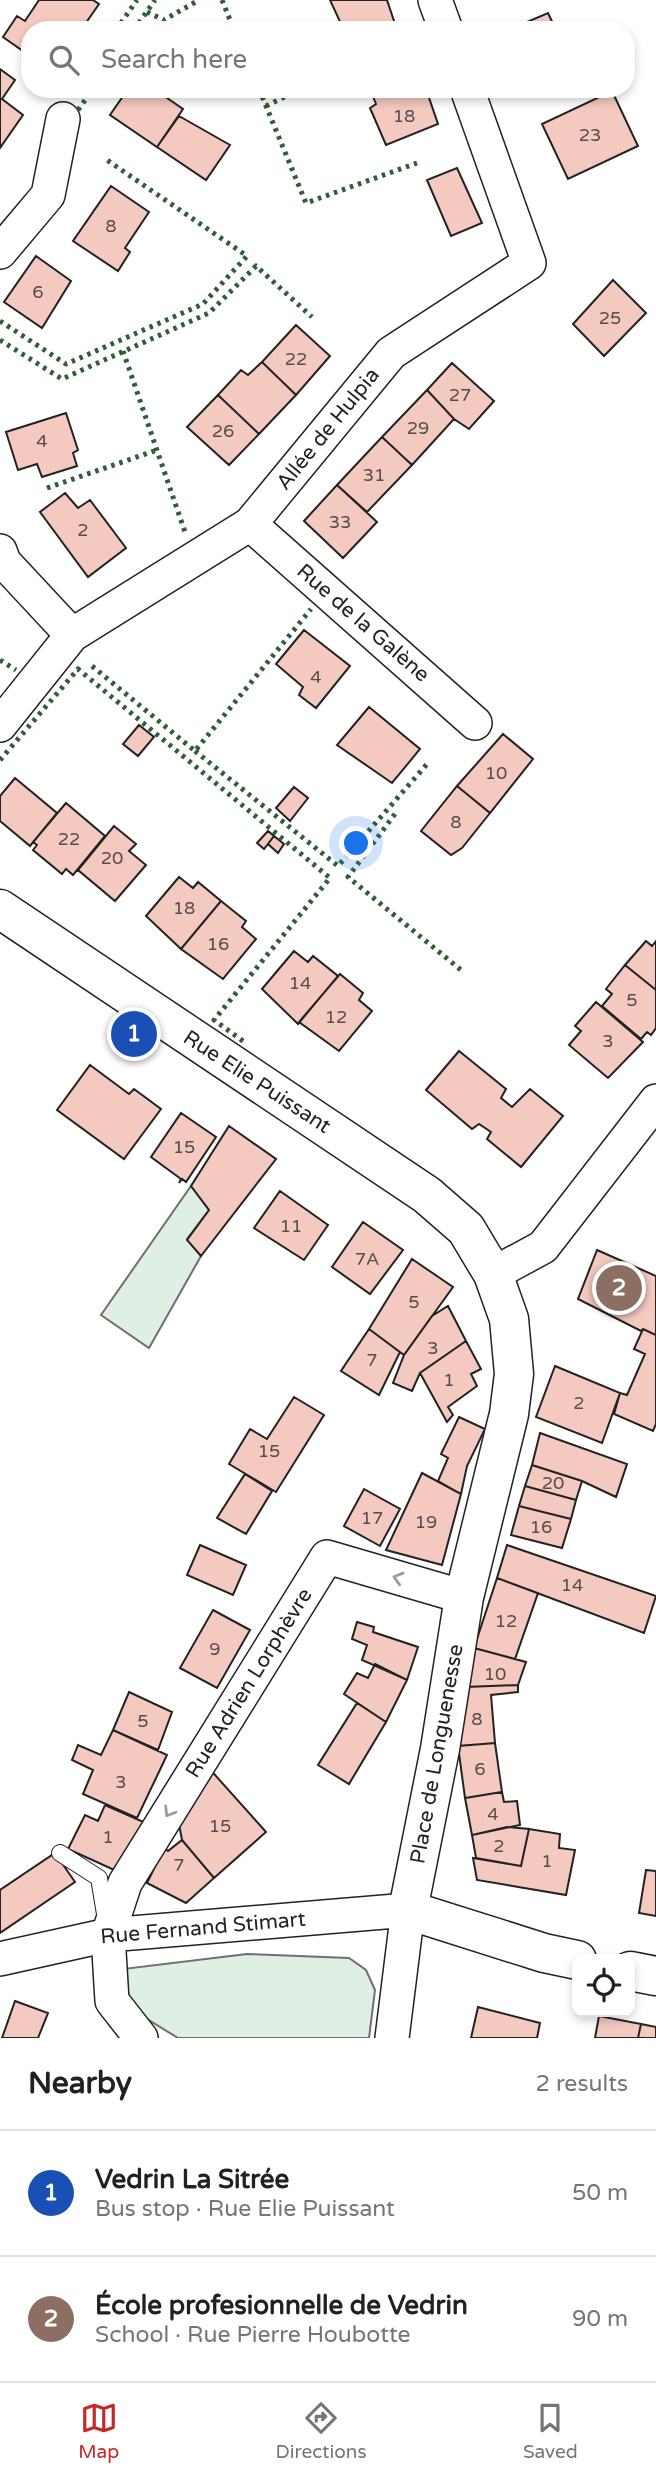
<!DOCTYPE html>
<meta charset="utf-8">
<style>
body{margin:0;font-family:"Varela Round",sans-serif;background:#f2f2f2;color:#202124}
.controls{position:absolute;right:21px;bottom:21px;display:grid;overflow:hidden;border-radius:14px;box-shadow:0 4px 10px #0003}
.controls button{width:63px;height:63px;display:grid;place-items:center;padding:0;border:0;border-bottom:2px solid #e0e0e0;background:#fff;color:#202124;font:35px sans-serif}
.you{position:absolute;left:357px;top:844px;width:24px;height:24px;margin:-18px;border:5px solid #fff;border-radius:50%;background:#1a73e8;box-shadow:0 0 0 10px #1a73e833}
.badge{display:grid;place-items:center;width:46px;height:46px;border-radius:50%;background:#c62828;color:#fff;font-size:23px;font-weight:700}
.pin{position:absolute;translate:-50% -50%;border:4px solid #fff;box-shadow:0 2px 7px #0006}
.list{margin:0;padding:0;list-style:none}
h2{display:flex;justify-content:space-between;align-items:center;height:91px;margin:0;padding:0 28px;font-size:30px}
h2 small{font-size:23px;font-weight:400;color:#757577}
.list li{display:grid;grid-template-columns:46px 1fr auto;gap:21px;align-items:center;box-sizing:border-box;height:126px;padding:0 28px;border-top:2px solid #e0e0e0}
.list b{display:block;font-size:26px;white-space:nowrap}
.list p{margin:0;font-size:23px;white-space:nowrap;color:#757577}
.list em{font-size:23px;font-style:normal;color:#757577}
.icon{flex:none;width:38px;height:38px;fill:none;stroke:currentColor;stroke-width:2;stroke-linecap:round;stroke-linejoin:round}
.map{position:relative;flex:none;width:656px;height:2038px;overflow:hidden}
.search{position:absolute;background:#fff;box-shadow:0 4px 10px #0003;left:21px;right:21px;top:21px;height:77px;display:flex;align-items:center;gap:18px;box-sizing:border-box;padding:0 24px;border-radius:28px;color:#757577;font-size:26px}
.sheet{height:343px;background:#fff}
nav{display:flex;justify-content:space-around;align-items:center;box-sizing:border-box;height:98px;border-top:2px solid #e0e0e0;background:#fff;font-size:19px;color:#757577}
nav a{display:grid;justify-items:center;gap:4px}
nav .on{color:#c62828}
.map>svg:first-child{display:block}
</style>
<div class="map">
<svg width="656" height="2038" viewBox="0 0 656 2038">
<rect width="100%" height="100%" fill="#fff"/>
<!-- green -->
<path fill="#e0efe3" stroke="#6f6f6f" stroke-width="2" d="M 191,1186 L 209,1210 L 187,1239 L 201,1256 L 149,1348 L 101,1315 Z
M 247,1954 L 349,1958 L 366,1970 L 375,1990 L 369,2038 L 178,2038 L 139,2014 L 127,1995 L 123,1969 Z"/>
<!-- building -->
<path fill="#f3c9c0" stroke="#222" stroke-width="2" d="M 39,0 L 93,0 L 99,4 L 81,30 L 30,30 L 30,56 L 3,37 L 17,16 L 25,21 Z
M 330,0 L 387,0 L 395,24 L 381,30 L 354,30 L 351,22 L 342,26 Z
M 548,13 L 556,30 L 508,30 Z
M 0,69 L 15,80 L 2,99 L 23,115 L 0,148 Z
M 128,89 L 154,89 L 183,109 L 157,147 L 110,115 Z
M 370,89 L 426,89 L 438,124 L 386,145 L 370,108 L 376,104 Z
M 612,91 L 638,146 L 568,179 L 542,124 Z
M 179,116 L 230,145 L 206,180 L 157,147 Z
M 457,168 L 482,223 L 451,236 L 427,180 Z
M 111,186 L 149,212 L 125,248 L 130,252 L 118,271 L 73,241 Z
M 36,256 L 71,281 L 42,328 L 4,302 Z
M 613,280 L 646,313 L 604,356 L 573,324 Z
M 296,325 L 330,356 L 296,395 L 262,362 Z
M 262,362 L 296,395 L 259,434 L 218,395 L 241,370 L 248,375 Z
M 452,363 L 494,401 L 469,429 L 454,419 L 427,390 Z
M 427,390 L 454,419 L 412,465 L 382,437 Z
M 218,395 L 259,434 L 229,465 L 187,427 Z
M 66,413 L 78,450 L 73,453 L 77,466 L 42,477 L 37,464 L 18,470 L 6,432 Z
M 382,437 L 412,465 L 367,512 L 337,485 Z
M 337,485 L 377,522 L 343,558 L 304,521 Z
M 65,493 L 78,508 L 90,500 L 126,548 L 88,577 L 40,512 Z
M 304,630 L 350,666 L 316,708 L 299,695 L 303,687 L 276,664 Z
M 369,707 L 420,749 L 392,783 L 337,745 Z
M 139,725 L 154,737 L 138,756 L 123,744 Z
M 503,734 L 533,759 L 490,813 L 457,786 Z
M 15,778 L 57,813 L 30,846 L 0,821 L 0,796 Z
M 457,786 L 490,813 L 462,848 L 451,855 L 421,831 Z
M 294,787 L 308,798 L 290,821 L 276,808 Z
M 66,803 L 105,836 L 73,875 L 66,869 L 62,874 L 33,850 L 37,845 L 33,842 Z
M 114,826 L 136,844 L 129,851 L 146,865 L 115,901 L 78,870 Z
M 268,831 L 274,836 L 264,849 L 257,843 Z
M 274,836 L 284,844 L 278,853 L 268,844 Z
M 179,877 L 193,888 L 198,882 L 221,901 L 181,949 L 146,916 Z
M 221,901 L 246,921 L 242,927 L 256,939 L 223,979 L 181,949 Z
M 646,941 L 652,946 L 656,941 L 656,990 L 625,965 Z
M 294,951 L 308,962 L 313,956 L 338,976 L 298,1024 L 262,989 Z
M 625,965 L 656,990 L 656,1028 L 651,1035 L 647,1032 L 641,1039 L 602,1006 L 612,994 L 606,989 Z
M 340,974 L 363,993 L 359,1000 L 372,1011 L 339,1051 L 299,1022 Z
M 596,1002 L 643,1042 L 608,1078 L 569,1045 L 581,1031 L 575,1026 Z
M 459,1051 L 506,1089 L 501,1098 L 512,1107 L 530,1089 L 563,1116 L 521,1167 L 487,1139 L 491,1132 L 479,1124 L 472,1129 L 426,1090 Z
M 90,1065 L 129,1094 L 134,1089 L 161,1109 L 124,1159 L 57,1110 Z
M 181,1113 L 216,1137 L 186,1182 L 182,1179 L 179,1183 L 181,1179 L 151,1157 Z
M 229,1126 L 276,1159 L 201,1256 L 187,1240 L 209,1210 L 191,1186 Z
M 280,1191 L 328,1225 L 304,1260 L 254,1228 Z
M 363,1222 L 403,1250 L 370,1294 L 332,1267 Z
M 597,1250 L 656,1276 L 656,1335 L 643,1329 L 641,1331 L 578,1299 Z
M 412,1259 L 453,1287 L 404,1355 L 369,1329 Z
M 448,1306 L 466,1341 L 420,1373 L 412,1391 L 393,1383 L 404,1355 L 432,1316 Z
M 369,1329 L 400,1352 L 379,1395 L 341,1371 Z
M 643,1329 L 656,1335 L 656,1424 L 653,1431 L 614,1414 L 620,1393 L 627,1395 L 645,1354 L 634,1349 Z
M 466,1341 L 481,1369 L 471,1374 L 477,1386 L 448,1407 L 453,1415 L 447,1422 L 420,1373 Z
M 555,1366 L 620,1393 L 602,1443 L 536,1417 Z
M 294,1397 L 324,1415 L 276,1492 L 229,1464 L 250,1429 L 267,1439 Z
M 459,1417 L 485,1429 L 467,1466 L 461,1494 L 438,1481 L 448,1458 L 441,1454 Z
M 540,1433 L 627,1464 L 616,1497 L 582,1481 L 532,1465 Z
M 532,1465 L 582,1481 L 576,1500 L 525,1486 Z
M 422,1473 L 461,1494 L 442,1565 L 386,1550 Z
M 245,1474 L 272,1491 L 246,1534 L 217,1518 Z
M 525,1486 L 576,1500 L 571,1519 L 519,1506 Z
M 364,1489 L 400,1509 L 380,1546 L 344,1526 Z
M 519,1506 L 571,1519 L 562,1548 L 511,1535 Z
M 200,1545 L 246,1565 L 233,1595 L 187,1575 Z
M 507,1545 L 656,1596 L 644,1633 L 497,1578 Z
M 497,1578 L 538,1593 L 515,1659 L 474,1648 Z
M 213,1610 L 250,1630 L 217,1688 L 180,1668 Z
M 357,1622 L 374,1627 L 373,1632 L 418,1647 L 407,1680 L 362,1660 L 367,1645 L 352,1639 Z
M 474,1648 L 526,1662 L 518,1685 L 465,1687 Z
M 375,1664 L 407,1680 L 386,1722 L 344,1694 L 357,1673 L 368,1678 Z
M 518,1685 L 518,1692 L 491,1695 L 495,1743 L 458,1746 L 465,1687 Z
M 129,1692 L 172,1712 L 158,1750 L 113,1730 Z
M 357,1703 L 386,1722 L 349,1784 L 318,1765 Z
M 113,1730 L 167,1755 L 137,1818 L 83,1794 L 93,1770 L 72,1760 L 78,1745 L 101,1755 Z
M 495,1743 L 502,1792 L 465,1798 L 458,1746 Z
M 207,1766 L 266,1832 L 214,1878 L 182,1840 L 178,1819 Z
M 502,1792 L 504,1802 L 517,1801 L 520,1825 L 472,1835 L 465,1798 Z
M 105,1805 L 148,1824 L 123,1874 L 68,1849 L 85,1815 L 98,1821 Z
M 507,1827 L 529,1829 L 521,1866 L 476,1858 L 472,1835 Z
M 529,1829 L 560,1834 L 559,1848 L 575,1850 L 566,1895 L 477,1880 L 473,1858 L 521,1866 Z
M 182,1840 L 214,1878 L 186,1903 L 147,1883 L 164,1848 L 168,1851 Z
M 55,1853 L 75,1882 L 0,1933 L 0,1890 Z
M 646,1870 L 656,1871 L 656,1916 L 639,1913 Z
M 15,2001 L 48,2013 L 38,2038 L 2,2038 Z
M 478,2007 L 540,2023 L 537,2038 L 471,2038 Z
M 599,2016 L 641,2024 L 638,2038 L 595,2038 Z
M 641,2024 L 656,2027 L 656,2038 L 638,2038 Z"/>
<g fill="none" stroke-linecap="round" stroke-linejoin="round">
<!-- service casing -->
<g stroke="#222" stroke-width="18">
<path id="service" d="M 60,1853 L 99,1878 L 106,1920"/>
</g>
<!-- minor casing -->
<g stroke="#222" stroke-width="36">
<path id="minor" d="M 435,0 L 446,30
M 0,252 L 48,195 L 63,119
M 250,524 L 475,723
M 0,551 L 4,562 L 72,635
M 0,725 L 72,635 L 250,524 L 391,353 L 529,263 L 467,89
M 493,1274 L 543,1247 L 656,1101
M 0,1959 L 108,1935 L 408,1910 L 392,2038
M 141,2038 L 112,2001 L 108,1935 L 125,1883 L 327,1557 L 464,1597"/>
</g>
<!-- tertiary casing -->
<g stroke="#222" stroke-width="41">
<path id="tertiary" d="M 0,909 L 427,1195 L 466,1229 L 493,1274 L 509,1319 L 514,1374 L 509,1414 L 464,1597 L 440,1749 L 408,1910 L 544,1953 L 577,1960
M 630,1971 L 656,1976"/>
</g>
<!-- service -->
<use href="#service" stroke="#fff" stroke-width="16"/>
<!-- minor -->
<use href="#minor" stroke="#fff" stroke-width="33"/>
<!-- tertiary -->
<use href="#tertiary" stroke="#fff" stroke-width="38"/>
<!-- hedge -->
<path stroke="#2f5e38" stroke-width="5" stroke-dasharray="3.5 5" stroke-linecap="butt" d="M 222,0 L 234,30
M 147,12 L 164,20 L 199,0
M 116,30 L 137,0
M 134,30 L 155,0
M 259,89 L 306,203 L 417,163
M 266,106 L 301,89
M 78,110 L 93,89
M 0,321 L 66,364 L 203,304 L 247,256 L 104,158
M 0,340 L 62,379 L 209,313 L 256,266 L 312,317
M 123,351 L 186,535
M 47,488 L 157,450
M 0,660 L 16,670
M 92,666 L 195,751 L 311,609
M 195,751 L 338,866 L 428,763
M 0,760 L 78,669 L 330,878 L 214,1020 L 247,1044
M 395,814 L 348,877 L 461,970"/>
</g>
<!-- one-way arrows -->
<defs><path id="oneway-chevron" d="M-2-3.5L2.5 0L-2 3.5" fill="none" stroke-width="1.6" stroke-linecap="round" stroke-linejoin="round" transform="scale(1.75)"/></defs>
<g stroke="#9c9c9c">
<use href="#oneway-chevron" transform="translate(398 1578) rotate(-164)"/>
<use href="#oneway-chevron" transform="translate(169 1812) rotate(122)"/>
</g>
<g text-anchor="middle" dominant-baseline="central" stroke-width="5" stroke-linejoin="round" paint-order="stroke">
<!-- number labels -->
<g font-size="18" fill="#564c4a">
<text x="404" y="116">18</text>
<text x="590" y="135">23</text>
<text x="111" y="226">8</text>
<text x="38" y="292">6</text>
<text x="610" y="318">25</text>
<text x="296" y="359">22</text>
<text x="460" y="395">27</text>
<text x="418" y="428">29</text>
<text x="223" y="431">26</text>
<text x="42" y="441">4</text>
<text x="374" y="475">31</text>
<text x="340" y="522">33</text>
<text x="83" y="530">2</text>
<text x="316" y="677">4</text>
<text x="496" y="773">10</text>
<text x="456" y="822">8</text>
<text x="69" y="839">22</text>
<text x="112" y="858">20</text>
<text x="184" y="908">18</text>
<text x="218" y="944">16</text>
<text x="300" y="983">14</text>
<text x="632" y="1000">5</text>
<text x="336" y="1017">12</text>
<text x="608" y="1041">3</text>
<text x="184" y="1147">15</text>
<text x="291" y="1226">11</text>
<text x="367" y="1259">7A</text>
<text x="414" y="1302">5</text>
<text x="433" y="1348">3</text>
<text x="372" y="1360">7</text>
<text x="449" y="1380">1</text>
<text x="579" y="1403">2</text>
<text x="269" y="1451">15</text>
<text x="553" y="1483">20</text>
<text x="372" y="1518">17</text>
<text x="426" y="1522">19</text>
<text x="541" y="1527">16</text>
<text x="572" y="1585">14</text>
<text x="506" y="1621">12</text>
<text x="215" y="1649">9</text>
<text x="495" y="1674">10</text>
<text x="477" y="1719">8</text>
<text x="143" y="1721">5</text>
<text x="480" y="1769">6</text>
<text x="121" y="1782">3</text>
<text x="493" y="1814">4</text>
<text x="220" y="1826">15</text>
<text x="108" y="1837">1</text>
<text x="499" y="1846">2</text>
<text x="547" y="1861">1</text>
<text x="179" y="1865">7</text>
</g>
<!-- street labels -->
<g font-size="21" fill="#222" stroke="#fff">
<text transform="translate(328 429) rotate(-51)">Allée de Hulpia</text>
<text transform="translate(363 623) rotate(41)">Rue de la Galène</text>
<text transform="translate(257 1082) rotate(33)">Rue Elie Puissant</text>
<text transform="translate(249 1683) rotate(-58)">Rue Adrien Lorphèvre</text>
<text transform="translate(437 1754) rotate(-80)">Place de Longuenesse</text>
<text transform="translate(203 1928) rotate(-5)">Rue Fernand Stimart</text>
</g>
</g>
</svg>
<div class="controls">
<button><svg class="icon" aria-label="locate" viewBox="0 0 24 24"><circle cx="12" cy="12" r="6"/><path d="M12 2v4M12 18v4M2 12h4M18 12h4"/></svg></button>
</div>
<div class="you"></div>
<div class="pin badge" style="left:134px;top:1034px;background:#1a4fb4">1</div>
<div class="pin badge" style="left:619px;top:1288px;background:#8d6e63">2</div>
<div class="search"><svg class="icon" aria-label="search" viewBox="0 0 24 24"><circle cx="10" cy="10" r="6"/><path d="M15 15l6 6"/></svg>Search here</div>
</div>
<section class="sheet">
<h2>Nearby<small>2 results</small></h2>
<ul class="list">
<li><span class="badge" style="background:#1a4fb4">1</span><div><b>Vedrin La Sitrée</b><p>Bus stop · Rue Elie Puissant</p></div><em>50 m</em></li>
<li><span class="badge" style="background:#8d6e63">2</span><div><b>École profesionnelle de Vedrin</b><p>School · Rue Pierre Houbotte</p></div><em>90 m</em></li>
</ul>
</section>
<nav>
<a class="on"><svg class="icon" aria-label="map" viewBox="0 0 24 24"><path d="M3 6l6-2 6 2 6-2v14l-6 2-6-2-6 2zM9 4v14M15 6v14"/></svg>Map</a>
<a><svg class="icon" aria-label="directions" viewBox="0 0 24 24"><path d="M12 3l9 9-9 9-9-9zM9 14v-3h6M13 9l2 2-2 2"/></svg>Directions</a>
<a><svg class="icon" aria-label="saved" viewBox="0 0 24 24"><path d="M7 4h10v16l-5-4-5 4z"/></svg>Saved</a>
</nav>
